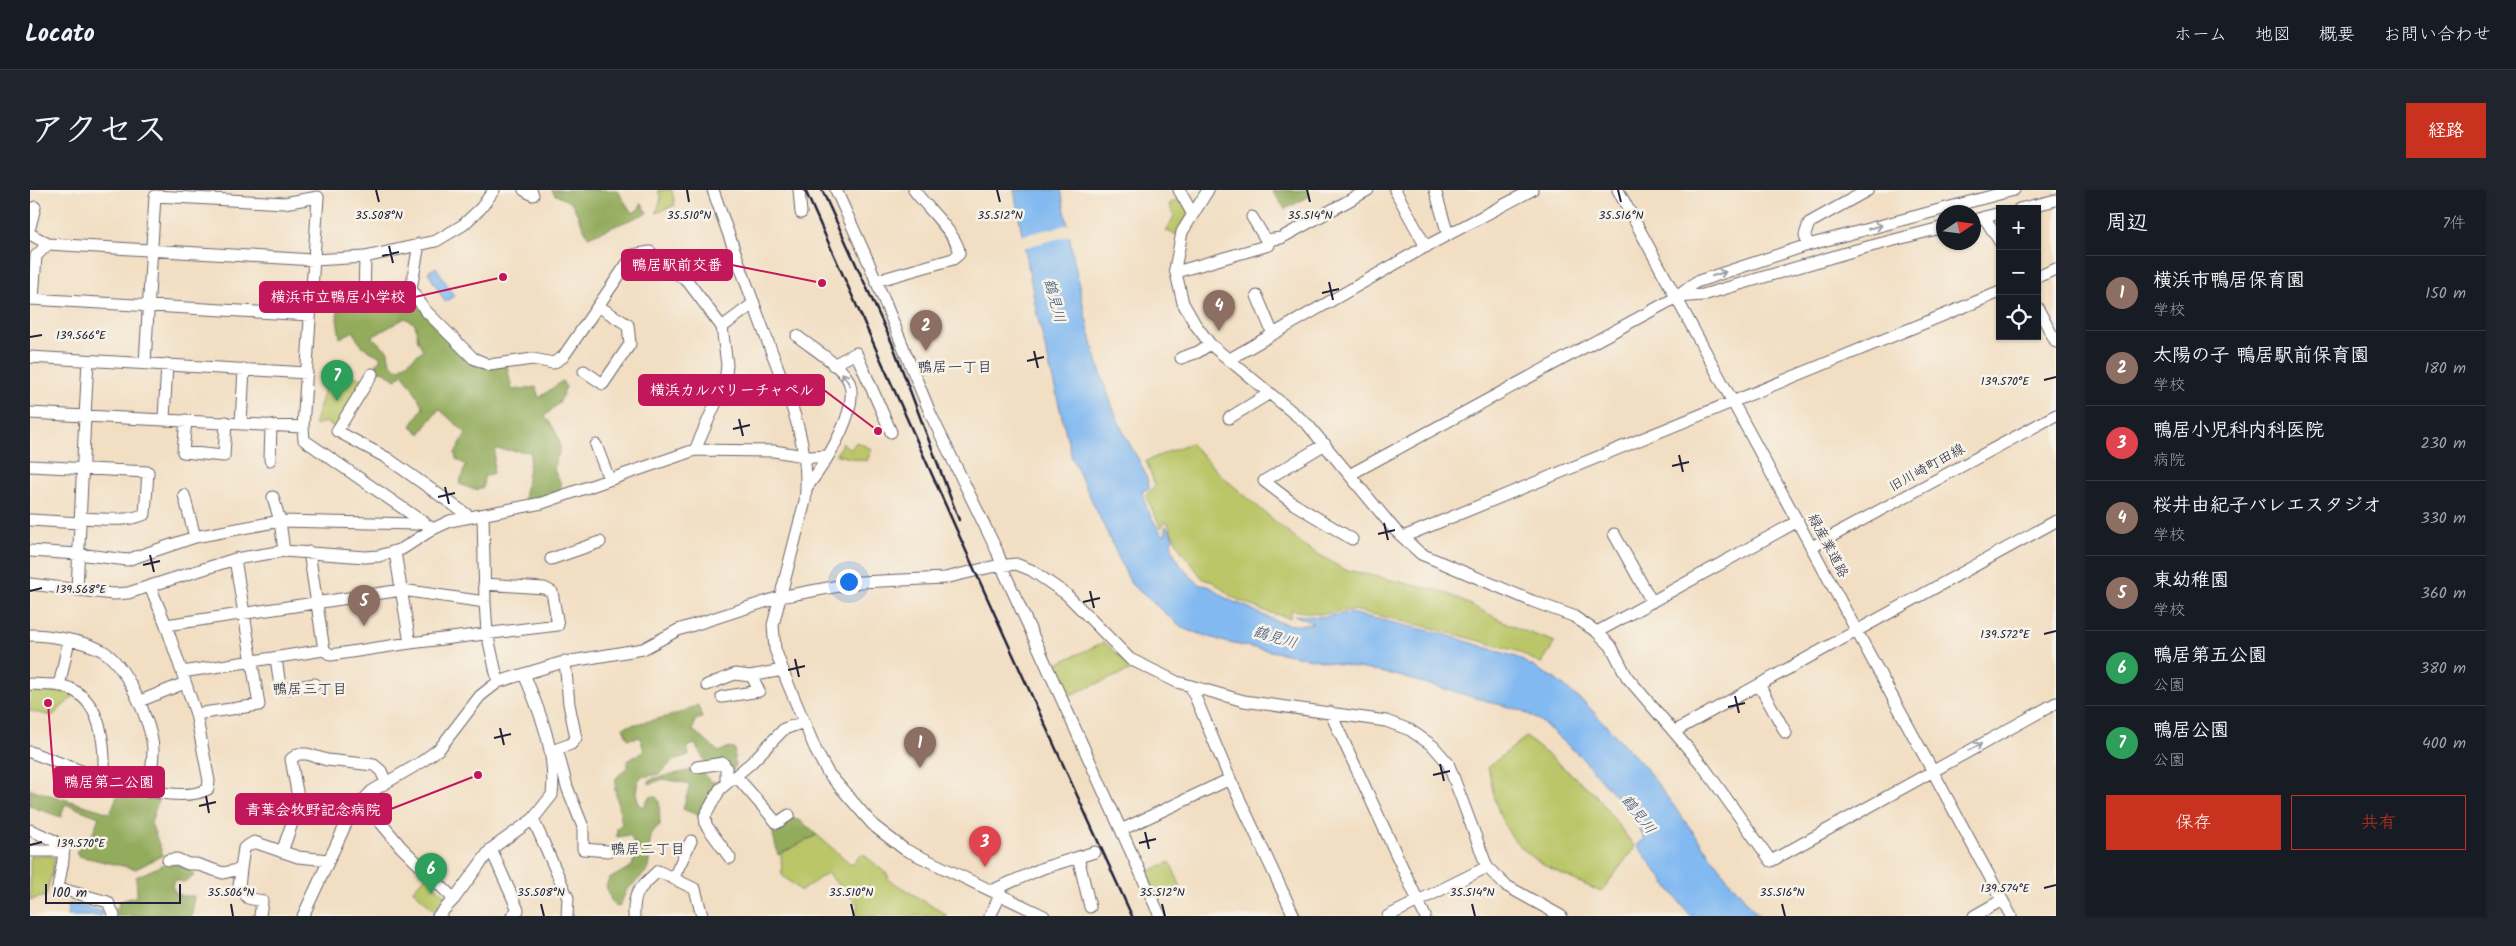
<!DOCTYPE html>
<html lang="ja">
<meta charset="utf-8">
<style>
body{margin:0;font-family:Kalam,"Klee One",sans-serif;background:#20242c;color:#f1f3f6}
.controls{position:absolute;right:15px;top:15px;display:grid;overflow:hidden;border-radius:0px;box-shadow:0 1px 4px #0004}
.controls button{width:45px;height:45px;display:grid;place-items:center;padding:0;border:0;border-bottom:1px solid #363941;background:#171b24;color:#f1f3f6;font:25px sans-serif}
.compass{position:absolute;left:1906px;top:15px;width:45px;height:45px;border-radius:50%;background:#171b24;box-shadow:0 1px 4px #0004;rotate:77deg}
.scale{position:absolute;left:15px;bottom:12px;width:136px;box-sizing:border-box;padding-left:5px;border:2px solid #22223b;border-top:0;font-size:14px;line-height:18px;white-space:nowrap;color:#22223b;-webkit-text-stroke:4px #f7f3e8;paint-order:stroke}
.you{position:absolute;left:818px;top:391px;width:18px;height:18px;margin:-12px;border:4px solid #fff;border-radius:50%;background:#1a73e8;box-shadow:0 0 0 8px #1a73e833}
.badge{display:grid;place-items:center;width:32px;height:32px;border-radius:50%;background:#c8321e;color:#fff;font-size:16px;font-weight:700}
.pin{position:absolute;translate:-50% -41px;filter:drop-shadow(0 1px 2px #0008)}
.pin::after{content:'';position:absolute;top:26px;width:18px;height:15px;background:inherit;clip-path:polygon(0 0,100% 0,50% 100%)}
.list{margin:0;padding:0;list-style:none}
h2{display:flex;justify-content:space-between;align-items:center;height:65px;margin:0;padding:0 20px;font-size:21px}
h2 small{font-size:16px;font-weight:400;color:#9ea1a6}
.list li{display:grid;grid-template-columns:32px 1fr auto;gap:15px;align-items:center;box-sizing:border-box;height:75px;padding:0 20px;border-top:1px solid #363941}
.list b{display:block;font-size:19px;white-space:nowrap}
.list p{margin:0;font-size:16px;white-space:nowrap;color:#9ea1a6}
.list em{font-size:16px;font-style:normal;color:#9ea1a6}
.actions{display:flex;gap:10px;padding:15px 20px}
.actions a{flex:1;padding:11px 0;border:1px solid #c8321e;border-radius:0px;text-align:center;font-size:18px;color:#c8321e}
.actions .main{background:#c8321e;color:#fff}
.icon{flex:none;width:28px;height:28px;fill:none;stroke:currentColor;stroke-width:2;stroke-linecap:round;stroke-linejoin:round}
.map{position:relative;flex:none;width:2026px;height:726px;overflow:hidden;border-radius:0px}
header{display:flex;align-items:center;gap:30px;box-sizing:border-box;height:70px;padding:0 25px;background:#171b24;border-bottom:1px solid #363941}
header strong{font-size:24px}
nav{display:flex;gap:28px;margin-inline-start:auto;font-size:18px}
.intro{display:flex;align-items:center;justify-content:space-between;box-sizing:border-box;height:120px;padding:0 30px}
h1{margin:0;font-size:35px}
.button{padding:12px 22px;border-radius:0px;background:#c8321e;color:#fff;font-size:18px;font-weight:700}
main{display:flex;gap:30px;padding:0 30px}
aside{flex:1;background:#171b24;border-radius:0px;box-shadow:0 1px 4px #0004}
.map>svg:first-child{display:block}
</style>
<header>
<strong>Locato</strong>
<nav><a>ホーム</a><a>地図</a><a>概要</a><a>お問い合わせ</a></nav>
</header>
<div class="intro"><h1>アクセス</h1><a class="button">経路</a></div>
<main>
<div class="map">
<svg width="2026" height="726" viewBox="0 0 2026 726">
<rect width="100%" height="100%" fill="#f7f3e8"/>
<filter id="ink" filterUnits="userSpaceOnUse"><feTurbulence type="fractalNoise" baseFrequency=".02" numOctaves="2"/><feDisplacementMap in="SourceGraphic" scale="10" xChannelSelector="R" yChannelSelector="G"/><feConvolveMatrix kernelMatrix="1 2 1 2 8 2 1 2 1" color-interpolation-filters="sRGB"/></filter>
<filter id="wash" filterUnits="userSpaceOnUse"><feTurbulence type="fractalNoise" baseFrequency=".0096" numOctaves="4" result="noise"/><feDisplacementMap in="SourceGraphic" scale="20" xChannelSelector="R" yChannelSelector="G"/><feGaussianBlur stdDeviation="1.12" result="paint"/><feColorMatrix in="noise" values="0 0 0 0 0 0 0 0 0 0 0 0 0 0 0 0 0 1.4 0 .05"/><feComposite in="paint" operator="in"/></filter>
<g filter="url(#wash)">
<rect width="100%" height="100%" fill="#f2dec2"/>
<!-- green -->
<path fill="#bac668" stroke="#6e7452" d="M 628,0 L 642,0 L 645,15 L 626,23 L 631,9 Z
M 1151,8 L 1159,22 L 1149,45 L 1136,41 L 1144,26 L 1139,14 Z
M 306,180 L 335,190 L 306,238 L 296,232 L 284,235 L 299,186 Z
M 826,252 L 842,259 L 837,271 L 806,265 L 812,253 L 821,259 Z
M 1160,253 L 1193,287 L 1273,355 L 1313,379 L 1414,402 L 1489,439 L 1525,452 L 1511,474 L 1487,461 L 1398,437 L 1324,420 L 1289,424 L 1261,420 L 1260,428 L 1237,422 L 1202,407 L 1183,392 L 1173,389 L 1150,359 L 1136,330 L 1131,338 L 1116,306 L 1125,295 L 1116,271 Z
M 1074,452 L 1104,479 L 1037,506 L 1024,475 Z
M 0,497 L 30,499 L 45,505 L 22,526 L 0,521 Z
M 1496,547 L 1564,603 L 1605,657 L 1571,702 C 1535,685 1491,671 1473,632 C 1465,616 1462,595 1458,577 Z
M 787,645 L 822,675 L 832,663 L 858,685 L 858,689 L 918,726 L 824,726 L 828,715 L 797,683 L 771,701 L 752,685 L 751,663 Z
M 0,666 L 23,666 L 25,669 L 16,706 L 0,710 Z
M 1140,672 L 1151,697 L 1128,707 L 1117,682 Z
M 396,686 L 418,708 L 405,721 L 383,700 Z"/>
<!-- forest -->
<path fill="#93ab5c" stroke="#5a664c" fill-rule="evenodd" d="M 522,0 L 587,0 L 602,23 L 608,20 L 612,13 L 617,23 L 558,47 L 542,13 L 524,4 Z
M 1278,0 L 1280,6 L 1255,19 L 1242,1 Z
M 373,95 L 378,97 L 442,169 L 477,176 L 482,200 L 506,197 L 509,208 L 532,191 L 536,197 L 529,213 L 514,227 C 523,233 530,248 530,259 C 529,265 524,272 524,278 C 525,287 533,291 531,301 L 494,310 L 501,262 L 465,259 L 463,283 L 454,287 L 453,298 L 445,300 L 429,294 L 436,275 L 426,269 L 425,263 L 436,243 L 409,219 L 390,244 L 381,236 L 393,217 L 381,195 L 372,184 L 365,190 L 355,182 L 348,181 L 345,177 L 351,167 C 338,160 327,156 324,141 L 310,148 L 307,129 L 309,108 L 338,109 L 339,103 L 348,103 ZM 375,128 L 385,134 L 388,151 L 393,160 L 369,179 C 361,176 358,169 358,161 L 342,147 Z
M 668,515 L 672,528 L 665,530 L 663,540 L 689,562 L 699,557 L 705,559 L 704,568 L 706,574 L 699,588 L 700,578 L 676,573 L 665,554 L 657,557 L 659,565 L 644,570 L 629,584 L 611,587 L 608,591 L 606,602 L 609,615 L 615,617 L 616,611 L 622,606 L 626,607 L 629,611 L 630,635 C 614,645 623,665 617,681 L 596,701 L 590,716 L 586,717 L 582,713 L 576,696 L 579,689 L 602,676 C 605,667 606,652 599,645 L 587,647 L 587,638 L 592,634 L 585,599 L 586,588 L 598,577 L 597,571 L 614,561 L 610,547 L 598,549 L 593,537 L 644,525 Z
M 672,578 L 679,591 L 691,593 L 672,627 L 653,619 L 660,594 L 634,589 L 619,594 L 619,591 L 624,588 Z
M 0,599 L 80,623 L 90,599 L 128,610 L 121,633 L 133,665 L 106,679 L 49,666 L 46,662 L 63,643 L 69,627 L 35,614 L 31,627 L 2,617 L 0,615 Z
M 761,628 L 771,631 L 787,645 L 748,665 L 740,632 Z
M 139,672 L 157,678 L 164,685 L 154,692 L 145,690 L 142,695 L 145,702 L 152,706 L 164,706 L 162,726 L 87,726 L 85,719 L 89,717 L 88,712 L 107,706 L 106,687 Z"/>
<!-- water -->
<path fill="#82b9f1" stroke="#526e96" d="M 984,0 L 1031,0 C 1046,79 1058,163 1091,237 C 1098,254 1119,282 1119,299 L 1112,301 C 1115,318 1123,331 1133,345 L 1136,344 L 1135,336 L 1139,339 L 1143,348 L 1141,352 C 1143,371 1157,383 1170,395 C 1183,395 1187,403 1197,409 C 1205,413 1215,415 1223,420 C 1240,429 1263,440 1283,433 L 1264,425 L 1290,427 L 1320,423 L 1413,444 L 1486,467 L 1525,489 L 1557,515 L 1615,577 L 1697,688 L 1729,726 L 1660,726 L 1607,655 L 1615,649 L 1601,624 L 1551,567 L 1513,533 L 1493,521 L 1365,485 L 1199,453 L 1154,439 L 1101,394 L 1042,268 L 1007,124 Z
M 406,77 L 424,106 L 415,112 L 398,82 Z
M 39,714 L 72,721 L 71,726 L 37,726 Z"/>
<!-- pier -->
<path fill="#f2dec2" d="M 1040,34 L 1042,45 L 992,58 L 990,46 Z"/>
</g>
<g filter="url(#ink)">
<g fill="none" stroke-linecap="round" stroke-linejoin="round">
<!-- minor casing -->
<g stroke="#6b646a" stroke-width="13">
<path id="minor" d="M 494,0 L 503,5 L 501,0
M 683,0 C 700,49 718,98 736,147 C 755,198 782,255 775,311 L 743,435 L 745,459 L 756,489 L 787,563 L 798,583 L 844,636 L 874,659 L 1014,726
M 769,0 L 771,23
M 806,0 L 838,71 L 901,225 L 967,361 L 975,384 L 1130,726
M 1149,0 L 1162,23
M 1178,0 L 1152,42 L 1145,79 L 1153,113 L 1165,134 L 1180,154 L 1278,235 L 1365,340 L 1391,364 L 1502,411 L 1543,426 L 1567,442 L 1581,456 L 1597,487 L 1673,576 L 1741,671 L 2026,513
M 1365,0 L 1396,57
M 1405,0 L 1418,45
M 1588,0 L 1981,726
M 1989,19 L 2026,10
M 1954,27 L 1970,52
M 1944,30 L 1970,23
M 0,37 L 5,17
M 0,44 L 18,54
M 1236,50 L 1251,48 L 1338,0
M 389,54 L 381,99 L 395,120 L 443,168 L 459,175 L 503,169 L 523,173 L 533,167 L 603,65 L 620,62 L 659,93 L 692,137 L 697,175 L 695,192 L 665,260
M 1778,55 L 1775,45 L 1779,33 L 1838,0
M 1146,82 L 1239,55 L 1222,27
M 2007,87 L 2026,79
M 846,91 L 923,69 L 929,64 C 931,48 894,15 884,0
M 1227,106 L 1243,144
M 1647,107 L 1673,105 L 1826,60 L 1914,37
M 334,108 L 335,67
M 0,109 L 280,125
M 3,109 L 6,66 L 18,54 L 284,70 L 335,67 L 406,51 L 433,35 L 451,18 L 464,0
M 2007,117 L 2026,152
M 692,137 L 724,113
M 767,146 C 782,158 803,170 815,185 C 837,211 794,275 777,297
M 0,167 L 277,183
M 1151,168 L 1168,162 L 1180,154
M 1198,170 L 1393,58 L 1502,0
M 115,173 L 125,6 L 254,13 L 288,7 L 273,237 L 274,250 L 403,339
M 803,175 L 826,163 L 861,242
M 554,181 L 573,194 L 600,154 L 598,135 L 568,116
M 342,184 L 307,241 L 357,268 L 439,326
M 0,223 L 55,226 L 58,171
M 1199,228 L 1240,203
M 134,229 L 137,174
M 156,230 L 153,262 L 194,266 L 196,232
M 211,233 L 214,179
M 1295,254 L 1234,291 L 1264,314 L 1322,349
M 566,255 L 579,289
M 240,270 L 241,235
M 0,276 L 118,282 L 115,324 C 96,333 70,328 50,328
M 1321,284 L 1647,107 L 1666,92 L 1778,55 L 1984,0
M 154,305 L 165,347
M 243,307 L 250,331 L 254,361
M 453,325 L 455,412 L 457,443 L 468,492
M 0,330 L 50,333
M 1584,344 L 1622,412
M 1373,347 L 1970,102
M 1782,357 L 2026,225
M 0,361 L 48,364 L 97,370 L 165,347 L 250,331 L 387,334 L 393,331
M 279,362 L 294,460
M 365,362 L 380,453
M 521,369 L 570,352
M 0,394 L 83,404 L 98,403 L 205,369 L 254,361 L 335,367 L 349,366 L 372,359 L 403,339 L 420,331 L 512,313 L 665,260 L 744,261 L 780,267 L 798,266
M 47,400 L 55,226 L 273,237
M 136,435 L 372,400 L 455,412
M 1567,442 L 1768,331
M 0,445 C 19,445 54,451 71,460 C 95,472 122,533 123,559 C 123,573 120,588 119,602
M 246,468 L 250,496 L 256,499 L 285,494
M 535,471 L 539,514 L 546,548 L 541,554 L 527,559 L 537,597 L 553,637 L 553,659 L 578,661
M 152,482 L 294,460 L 301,465 L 380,453 L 528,435 L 522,402 L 514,398 L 454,394
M 0,494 C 13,495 31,493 43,500 C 73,516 75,558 74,588
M 677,495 L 705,484 L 720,486 L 753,480
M 1729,495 L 1756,543
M 29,496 L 39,450
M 1161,497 L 1200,589 L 1264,726
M 692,507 L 729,501 L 722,486
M 110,511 L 155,493
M 1300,522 L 1395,726
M 166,524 L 229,515 L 205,369
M 1645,541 L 2026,331
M 0,562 C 40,576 139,620 178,599 L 179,591 L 166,524 L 136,435 L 120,396
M 667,577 L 693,573 L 696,577 L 696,594
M 706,586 L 747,633 L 759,625
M 332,610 L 371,657 L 424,709
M 503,629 L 538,708 L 537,726
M 0,640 C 42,657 35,656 28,698 L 78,712 L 84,726
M 1091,640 L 1200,589
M 461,659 L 488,720 L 482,726
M 0,661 L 34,661
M 252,662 L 269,613 L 261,569 L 268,564 L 277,564 L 297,570 L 344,575 L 351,581 L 356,592
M 1048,667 L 1060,717
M 700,668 L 676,635 L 675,626 L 690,599 L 721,573 L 754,539 L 774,532
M 138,670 L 147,669 L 158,674 L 166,674 L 193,683 L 211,679 L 214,658 L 224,652 L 268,667 L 299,670
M 211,679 L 209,697 L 218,708 L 232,711 L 230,726
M 644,687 L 661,651
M 963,700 L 1013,678 L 1065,662
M 273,726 L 321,623 L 342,601 L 390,573 L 410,558 L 450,506 L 468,492 L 530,473 L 613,459 L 648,440 L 750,407 L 830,392 L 915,388 L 961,377 L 986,374 L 1001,380 L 1036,404 L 1100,469 L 1147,492 L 1214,511 L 1356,531 L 1380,540 L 1403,556 L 1418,573 L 1457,677 L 1475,695 L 1531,726
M 408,726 L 424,709 L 461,659 L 503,629 L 522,605 C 527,563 510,522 494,484
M 604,726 C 603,701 610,698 628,681 L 665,699 L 672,726
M 960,726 L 971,704
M 1358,726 L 1457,677
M 1944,726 L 1972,710"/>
</g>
<!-- minor -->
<use href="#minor" stroke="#fff" stroke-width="11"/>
<!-- rail -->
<path stroke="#22223b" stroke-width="2.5" d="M 775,0 L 945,381 L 1102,726
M 792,0 L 862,153 L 929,330"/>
</g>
<!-- one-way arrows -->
<defs><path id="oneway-shaft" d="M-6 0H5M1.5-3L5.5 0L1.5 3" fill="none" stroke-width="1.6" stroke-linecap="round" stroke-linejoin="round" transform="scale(1.25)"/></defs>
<g stroke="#9c9ca7">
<use href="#oneway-shaft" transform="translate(1845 37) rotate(-16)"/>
<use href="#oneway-shaft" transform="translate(1689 84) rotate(-18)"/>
<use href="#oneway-shaft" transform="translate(816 189) rotate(-123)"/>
<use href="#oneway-shaft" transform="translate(1945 557) rotate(-28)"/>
</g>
</g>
<!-- ticks -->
<path fill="none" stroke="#22223b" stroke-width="2" d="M 346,0 L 349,12M 657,0 L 659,12M 967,0 L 970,12M 1277,0 L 1280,12M 1588,0 L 1591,12M 359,56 L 363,73M 352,66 L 369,62M 1299,92 L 1303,110M 1292,103 L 1309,99M 0,147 L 12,145M 1004,161 L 1008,178M 997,171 L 1014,167M 2014,190 L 2026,187M 709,229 L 713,246M 703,239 L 720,235M 1649,265 L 1653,282M 1642,276 L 1659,272M 415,297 L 419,314M 408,307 L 425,303M 1354,333 L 1358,350M 1348,344 L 1365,340M 120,365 L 124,382M 113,375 L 130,371M 0,401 L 12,398M 1060,401 L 1064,418M 1053,412 L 1070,408M 2014,444 L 2026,441M 765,469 L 769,487M 758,480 L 775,476M 1705,506 L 1709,523M 1698,517 L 1715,513M 470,538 L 474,555M 464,548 L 481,544M 1410,574 L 1414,591M 1403,585 L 1420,581M 176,606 L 179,623M 169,616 L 186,612M 1115,642 L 1119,659M 1109,653 L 1126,649M 0,655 L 12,652M 2014,698 L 2026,695M 201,714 L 203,726M 511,714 L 514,726M 821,714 L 824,726M 1132,714 L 1135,726M 1442,714 L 1445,726M 1752,714 L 1755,726"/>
<g text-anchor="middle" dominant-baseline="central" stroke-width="5" stroke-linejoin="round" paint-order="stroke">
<!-- street labels -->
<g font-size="14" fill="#22223b" stroke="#f7f3e8">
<text transform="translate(1897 278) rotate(-29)">旧川崎町田線</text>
<text transform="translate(1798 356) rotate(62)">緑産業道路</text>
</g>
<!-- water labels -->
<g font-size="15" font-style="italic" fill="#44577b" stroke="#f7f3e8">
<text transform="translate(1024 111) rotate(75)">鶴見川</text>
<text transform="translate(1245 448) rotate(17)">鶴見川</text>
<text transform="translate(1608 625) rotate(52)">鶴見川</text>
</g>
<!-- neighbourhood labels -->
<g font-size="15" fill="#22223b" stroke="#f7f3e8">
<text x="925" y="178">鴨居一丁目</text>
<text x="280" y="500">鴨居三丁目</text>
<text x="618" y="660">鴨居二丁目</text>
</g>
</g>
<g font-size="12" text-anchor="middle" fill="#22223b" stroke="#f7f3e8" stroke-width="5" stroke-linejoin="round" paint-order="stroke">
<text x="349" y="29">35.508°N</text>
<text x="659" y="29">35.510°N</text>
<text x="970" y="29">35.512°N</text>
<text x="1591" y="29">35.516°N</text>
<text x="1280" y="29">35.514°N</text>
<text x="51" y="149">139.566°E</text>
<text x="1975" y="195">139.570°E</text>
<text x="51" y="403">139.568°E</text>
<text x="1975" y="448">139.572°E</text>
<text x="51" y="657">139.570°E</text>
<text x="1975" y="702">139.574°E</text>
<text x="201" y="706">35.506°N</text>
<text x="511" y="706">35.508°N</text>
<text x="821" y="706">35.510°N</text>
<text x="1132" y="706">35.512°N</text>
<text x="1442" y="706">35.514°N</text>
<text x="1752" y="706">35.516°N</text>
</g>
<!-- callouts -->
<path fill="none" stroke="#c2185b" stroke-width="2" d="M792 93L702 75M473 87L385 107M848 241L794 200M18 513L24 592M448 585L361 619"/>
<g fill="#c2185b" stroke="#f7f3e8" stroke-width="2">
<circle cx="792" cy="93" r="5"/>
<circle cx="473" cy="87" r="5"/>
<circle cx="848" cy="241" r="5"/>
<circle cx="18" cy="513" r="5"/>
<circle cx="448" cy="585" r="5"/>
</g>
<g fill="#c2185b" stroke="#c2185b" stroke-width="2">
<rect x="592" y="60" width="110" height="30" rx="5"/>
<rect x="230" y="92" width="155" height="30" rx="5"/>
<rect x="609" y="185" width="185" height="30" rx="5"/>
<rect x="24" y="577" width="110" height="30" rx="5"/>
<rect x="206" y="604" width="155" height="30" rx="5"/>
</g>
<g font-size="15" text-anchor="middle" font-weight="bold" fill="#fff">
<text x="647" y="80">鴨居駅前交番</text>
<text x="308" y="112">横浜市立鴨居小学校</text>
<text x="702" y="205">横浜カルバリーチャペル</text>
<text x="79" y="597">鴨居第二公園</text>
<text x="283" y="625">青葉会牧野記念病院</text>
</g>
</svg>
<div class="controls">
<button>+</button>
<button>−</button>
<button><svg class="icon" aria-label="locate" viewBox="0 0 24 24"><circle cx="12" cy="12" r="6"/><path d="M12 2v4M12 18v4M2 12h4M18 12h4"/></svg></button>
</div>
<svg class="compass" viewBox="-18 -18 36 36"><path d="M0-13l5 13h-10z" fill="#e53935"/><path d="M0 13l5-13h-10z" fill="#9ea1a6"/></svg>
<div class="scale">100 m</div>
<div class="you"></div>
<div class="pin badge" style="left:890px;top:578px;background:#8d6e63">1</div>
<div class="pin badge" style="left:896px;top:161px;background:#8d6e63">2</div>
<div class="pin badge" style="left:955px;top:677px;background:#e0444e">3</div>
<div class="pin badge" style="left:1189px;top:141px;background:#8d6e63">4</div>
<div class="pin badge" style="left:334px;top:436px;background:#8d6e63">5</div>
<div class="pin badge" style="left:401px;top:704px;background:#2e9e5b">6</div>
<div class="pin badge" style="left:307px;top:211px;background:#2e9e5b">7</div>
</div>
<aside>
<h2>周辺<small>7件</small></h2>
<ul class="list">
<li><span class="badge" style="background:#8d6e63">1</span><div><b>横浜市鴨居保育園</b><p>学校</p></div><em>150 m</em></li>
<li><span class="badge" style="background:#8d6e63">2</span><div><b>太陽の子 鴨居駅前保育園</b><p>学校</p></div><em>180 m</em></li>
<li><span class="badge" style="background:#e0444e">3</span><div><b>鴨居小児科内科医院</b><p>病院</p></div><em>230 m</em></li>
<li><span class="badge" style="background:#8d6e63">4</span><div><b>桜井由紀子バレエスタジオ</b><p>学校</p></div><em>330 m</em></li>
<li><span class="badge" style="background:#8d6e63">5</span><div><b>東幼稚園</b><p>学校</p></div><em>360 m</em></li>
<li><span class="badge" style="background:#2e9e5b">6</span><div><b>鴨居第五公園</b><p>公園</p></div><em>380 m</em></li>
<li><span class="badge" style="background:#2e9e5b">7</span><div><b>鴨居公園</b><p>公園</p></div><em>400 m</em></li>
</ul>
<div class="actions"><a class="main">保存</a><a>共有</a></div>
</aside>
</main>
